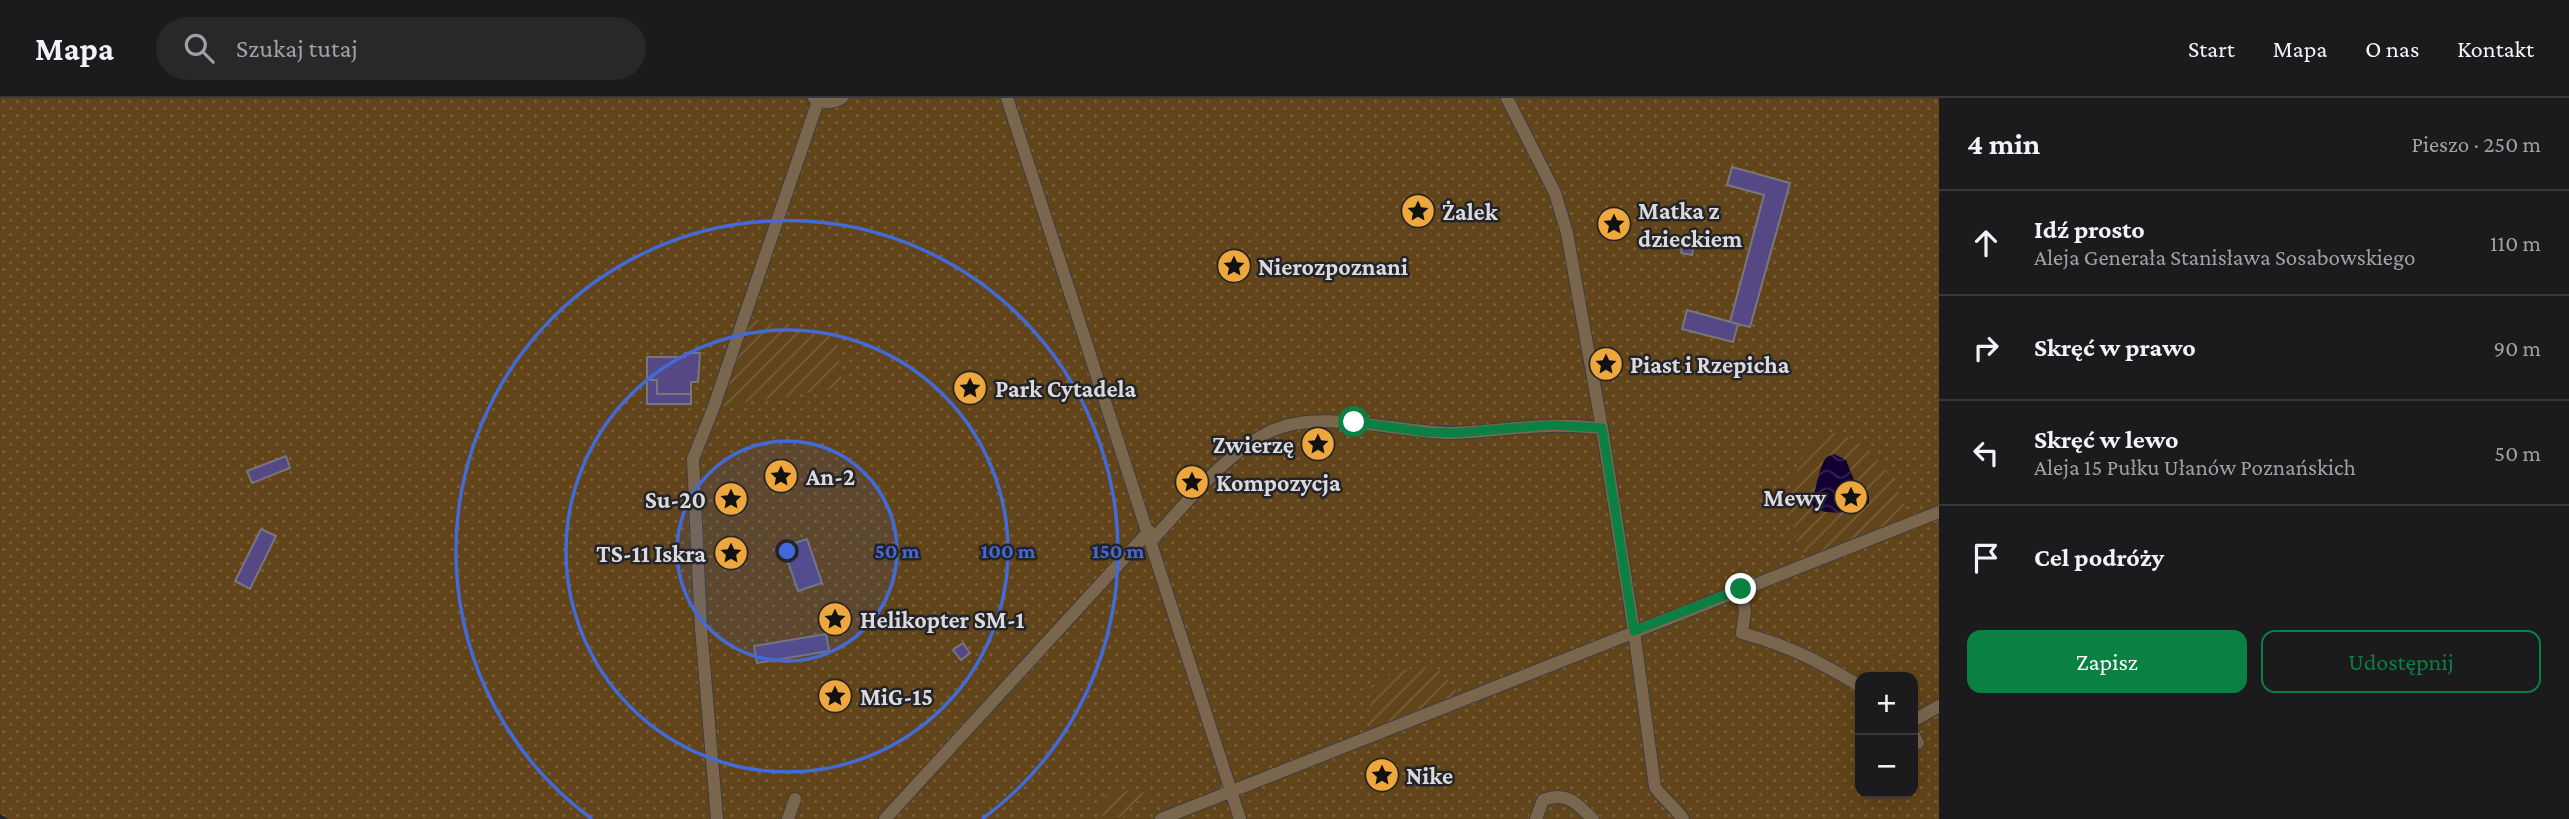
<!DOCTYPE html>
<html lang="pl">
<meta charset="utf-8">
<style>
body{margin:0;font-family:"Crimson Pro",serif;background:#28272a;color:#f1f3f6}
.controls{position:absolute;right:21px;bottom:21px;display:grid;overflow:hidden;border-radius:14px;box-shadow:0 7px 28px #0002}
.controls button{width:63px;height:63px;display:grid;place-items:center;padding:0;border:0;border-bottom:2px solid #39383b;background:#1b1a1d;color:#f1f3f6;font:35px sans-serif}
.stop{position:absolute;width:21px;height:21px;margin:-16px;border:5px solid #0b8043;border-radius:50%;background:#fff}
.stop.end{background:#0b8043;border-color:#fff;box-shadow:0 2px 7px #0008}
.list{margin:0;padding:0;list-style:none}
h2{display:flex;justify-content:space-between;align-items:center;height:91px;margin:0;padding:0 28px;font-size:30px}
h2 small{font-size:23px;font-weight:400;color:#a0a1a4}
.list li{display:grid;grid-template-columns:46px 1fr auto;gap:21px;align-items:center;box-sizing:border-box;height:105px;padding:0 28px;border-top:2px solid #39383b}
.list b{display:block;font-size:26px;white-space:nowrap}
.list p{margin:0;font-size:23px;white-space:nowrap;color:#a0a1a4}
.list em{font-size:23px;font-style:normal;color:#a0a1a4}
.actions{display:flex;gap:14px;padding:21px 28px}
.actions a{flex:1;padding:16px 0;border:2px solid #0b8043;border-radius:14px;text-align:center;font-size:24px;color:#0b8043}
.actions .main{background:#0b8043;color:#fff}
.icon{flex:none;width:38px;height:38px;fill:none;stroke:currentColor;stroke-width:2;stroke-linecap:round;stroke-linejoin:round}
.map{position:relative;flex:none;width:1939px;height:721px;overflow:hidden}
header{display:flex;align-items:center;gap:42px;box-sizing:border-box;height:98px;padding:0 35px;background:#1b1a1d;border-bottom:2px solid #39383b}
header strong{font-size:33px}
nav{display:flex;gap:38px;margin-inline-start:auto;font-size:24px}
.search{width:490px;height:63px;background:#28272a;display:flex;align-items:center;gap:18px;box-sizing:border-box;padding:0 24px;border-radius:38px;color:#a0a1a4;font-size:26px}
main{display:flex}
aside{flex:1;background:#1b1a1d}
.map>svg:first-child{display:block}
</style>
<header>
<strong>Mapa</strong>
<div class="search"><svg class="icon" aria-label="search" viewBox="0 0 24 24"><circle cx="10" cy="10" r="6"/><path d="M15 15l6 6"/></svg>Szukaj tutaj</div>
<nav><a>Start</a><a>Mapa</a><a>O nas</a><a>Kontakt</a></nav>
</header>
<main>
<div class="map">
<svg width="1939" height="721" viewBox="0 0 1939 721">
<defs>
<pattern id="park-dots" width="8" height="8" patternUnits="userSpaceOnUse" patternTransform="scale(1.75)"><rect width="8" height="8" fill="#614419"/><path d="M2 2h.1M6 6h.1" fill="none" stroke="#775e3a" stroke-width="1.8" stroke-linecap="round"/></pattern>
<pattern id="garden-furrows" width="10" height="10" patternUnits="userSpaceOnUse" patternTransform="scale(1.75)"><rect width="10" height="10" fill="#614419"/><path d="M-1 1l2-2M0 10L10 0M9 11l2-2" fill="none" stroke="#775e3a"/></pattern>
<pattern id="water-waves" width="16" height="10" patternUnits="userSpaceOnUse" patternTransform="scale(1.75)"><rect width="16" height="10" fill="#130033"/><path d="M0 5q4-4 8 0t8 0" fill="none" stroke="#352550"/></pattern>
</defs>
<rect width="100%" height="100%" fill="#242327"/>
<!-- park -->
<path fill="url(#park-dots)" fill-rule="evenodd" d="M 0,0 L 1939,0 L 1939,721 L 8,721 L 0,716 ZM 1860,579 L 1913,579 L 1913,695 L 1860,695 Z"/>
<!-- garden -->
<path fill="url(#garden-furrows)" d="M 749,220 L 837,239 L 842,289 L 718,309 Z
M 1831,334 C 1871,339 1896,383 1909,418 L 1807,459 L 1797,445 L 1787,397 L 1807,351 L 1821,337 Z
M 1436,569 L 1459,596 L 1372,630 L 1369,623 L 1371,588 L 1385,582 L 1385,579 L 1407,571 Z
M 1122,692 L 1150,695 L 1148,701 C 1134,700 1132,710 1123,719 L 1108,719 L 1095,715 L 1106,696 Z"/>
<!-- water -->
<path fill="url(#water-waves)" d="M 1834,356 L 1846,362 L 1854,382 L 1869,398 L 1869,405 C 1859,416 1824,418 1813,409 C 1812,402 1820,369 1824,363 C 1827,358 1829,358 1834,356 Z"/>
<!-- building -->
<path fill="#564885" stroke="#78777b" stroke-width="2" d="M 1732,69 L 1790,85 L 1750,229 L 1730,224 L 1764,97 L 1727,87 Z
M 1683,143 L 1694,145 L 1692,157 L 1681,155 Z
M 1687,212 L 1738,226 L 1733,244 L 1682,231 Z
M 685,255 L 700,255 L 698,284 L 691,284 L 691,296 L 657,296 L 657,282 L 647,282 L 647,259 L 685,259 Z
M 647,282 L 657,282 L 657,296 L 691,296 L 691,306 L 647,306 Z
M 286,358 L 290,370 L 252,385 L 247,373 Z
M 261,431 L 276,438 L 250,491 L 235,483 Z
M 807,441 L 822,485 L 798,493 L 783,449 Z
M 826,536 L 829,553 L 757,565 L 754,548 Z
M 963,545 L 970,555 L 961,562 L 953,552 Z"/>
<g fill="none" stroke-linecap="round" stroke-linejoin="round">
<!-- street casing -->
<g stroke="#3e3d40" stroke-width="14">
<path id="street" d="M 814,0 C 822,6 834,5 842,0
M 1007,0 L 1240,721
M 1507,0 L 1555,95 L 1567,135 L 1602,330 L 1634,533 L 1655,689 C 1663,701 1675,709 1683,721
M 1152,442 C 1187,405 1222,358 1269,334 C 1319,309 1399,335 1453,335 C 1485,334 1517,329 1549,328 C 1567,327 1585,329 1602,330
M 1741,491 L 1745,513 L 1742,535 C 1790,548 1818,563 1860,588
M 1913,623 L 1939,608
M 1913,636 L 1918,645
M 717,721 L 701,530 L 693,361 L 713,311 L 818,3
M 788,721 L 795,701
M 885,721 L 1149,433
M 1161,721 L 1939,414
M 1536,721 L 1543,702 C 1567,693 1576,705 1593,721"/>
</g>
<!-- street -->
<use href="#street" stroke="#79664d" stroke-width="12"/>
</g>
<g fill="none" stroke-linecap="round" stroke-linejoin="round">
<!-- route -->
<path stroke="#0b8043" stroke-width="9" d="M 1354,324 L 1426,334 L 1456,335 L 1551,327 L 1602,330 L 1634,533 L 1741,491"/>
</g>
<!-- distance rings -->
<circle cx="787" cy="453" r="110" fill="#436ad9" fill-opacity=".12"/>
<g fill="none" stroke="#436ad9" stroke-width="3.5">
<circle cx="787" cy="453" r="110"/>
<circle cx="787" cy="453" r="221"/>
<path d="M592 721A331 331 0 1 1 982 721"/>
</g>
<!-- icons -->
<defs>
<g id="sight-disc" transform="scale(1.75)"><circle r="9.5" fill="#eea73c" stroke="#242327"/><path d="M0-6L1.8-2.2L6-1.7L2.9 1.2L3.7 5.4L0 3.3L-3.7 5.4L-2.9 1.2L-6-1.7L-1.8-2.2Z" fill="#111"/></g>
</defs>
<g fill-rule="evenodd">
<use href="#sight-disc" x="1418" y="113"/>
<use href="#sight-disc" x="1614" y="126"/>
<use href="#sight-disc" x="1234" y="168"/>
<use href="#sight-disc" x="1606" y="266"/>
<use href="#sight-disc" x="970" y="290"/>
<use href="#sight-disc" x="1318" y="346"/>
<use href="#sight-disc" x="781" y="378"/>
<use href="#sight-disc" x="1192" y="384"/>
<use href="#sight-disc" x="1851" y="399"/>
<use href="#sight-disc" x="731" y="401"/>
<use href="#sight-disc" x="731" y="455"/>
<use href="#sight-disc" x="835" y="521"/>
<use href="#sight-disc" x="835" y="598"/>
<use href="#sight-disc" x="1382" y="677"/>
</g>
<g text-anchor="middle" dominant-baseline="central" stroke-width="5" stroke-linejoin="round" paint-order="stroke">
<!-- poi labels -->
<g font-size="24" font-weight="bold" fill="#dbdadd" stroke="#242327" text-anchor="start">
<text x="1638" y="112">Matka z<tspan x="1638" dy="28">dzieckiem</tspan></text>
<text x="1442" y="113">Żalek</text>
<text x="1258" y="168">Nierozpoznani</text>
<text x="1630" y="266">Piast i Rzepicha</text>
<text x="995" y="290">Park Cytadela</text>
<text x="1294" y="346" text-anchor="end">Zwierzę</text>
<text x="806" y="378">An-2</text>
<text x="1216" y="384">Kompozycja</text>
<text x="1826" y="399" text-anchor="end">Mewy</text>
<text x="706" y="401" text-anchor="end">Su-20</text>
<text x="706" y="455" text-anchor="end">TS-11 Iskra</text>
<text x="860" y="521">Helikopter SM-1</text>
<text x="860" y="598">MiG-15</text>
<text x="1406" y="677">Nike</text>
</g>
</g>
<circle cx="787" cy="453" r="10" fill="#436ad9" stroke="#242327" stroke-width="3.5"/>
<g font-size="21" text-anchor="middle" font-weight="bold" fill="#436ad9" stroke="#242327" stroke-width="5" stroke-linejoin="round" paint-order="stroke">
<text x="897" y="460">50 m</text>
<text x="1008" y="460">100 m</text>
<text x="1118" y="460">150 m</text>
</g>
</svg>
<div class="controls">
<button>+</button>
<button>−</button>
</div>
<div class="stop" style="left:1354px;top:324px"></div>
<div class="stop end" style="left:1741px;top:491px"></div>
</div>
<aside>
<h2>4 min<small>Pieszo · 250 m</small></h2>
<ul class="list">
<li><svg class="icon" aria-label="ahead" viewBox="0 0 24 24"><path d="M12 20V5M6 11l6-6 6 6"/></svg><div><b>Idź prosto</b><p>Aleja Generała Stanisława Sosabowskiego</p></div><em>110 m</em></li>
<li><svg class="icon" aria-label="right" viewBox="0 0 24 24"><path d="M7 20v-9h11M14 6l5 5-5 5"/></svg><div><b>Skręć w prawo</b></div><em>90 m</em></li>
<li><svg class="icon" aria-label="left" viewBox="0 0 24 24"><path d="M17 20v-9H6M10 6l-5 5 5 5"/></svg><div><b>Skręć w lewo</b><p>Aleja 15 Pułku Ułanów Poznańskich</p></div><em>50 m</em></li>
<li><svg class="icon" aria-label="arrive" viewBox="0 0 24 24"><path d="M6 21V4h12l-3 4 3 4H6"/></svg><div><b>Cel podróży</b></div></li>
</ul>
<div class="actions"><a class="main">Zapisz</a><a>Udostępnij</a></div>
</aside>
</main>
